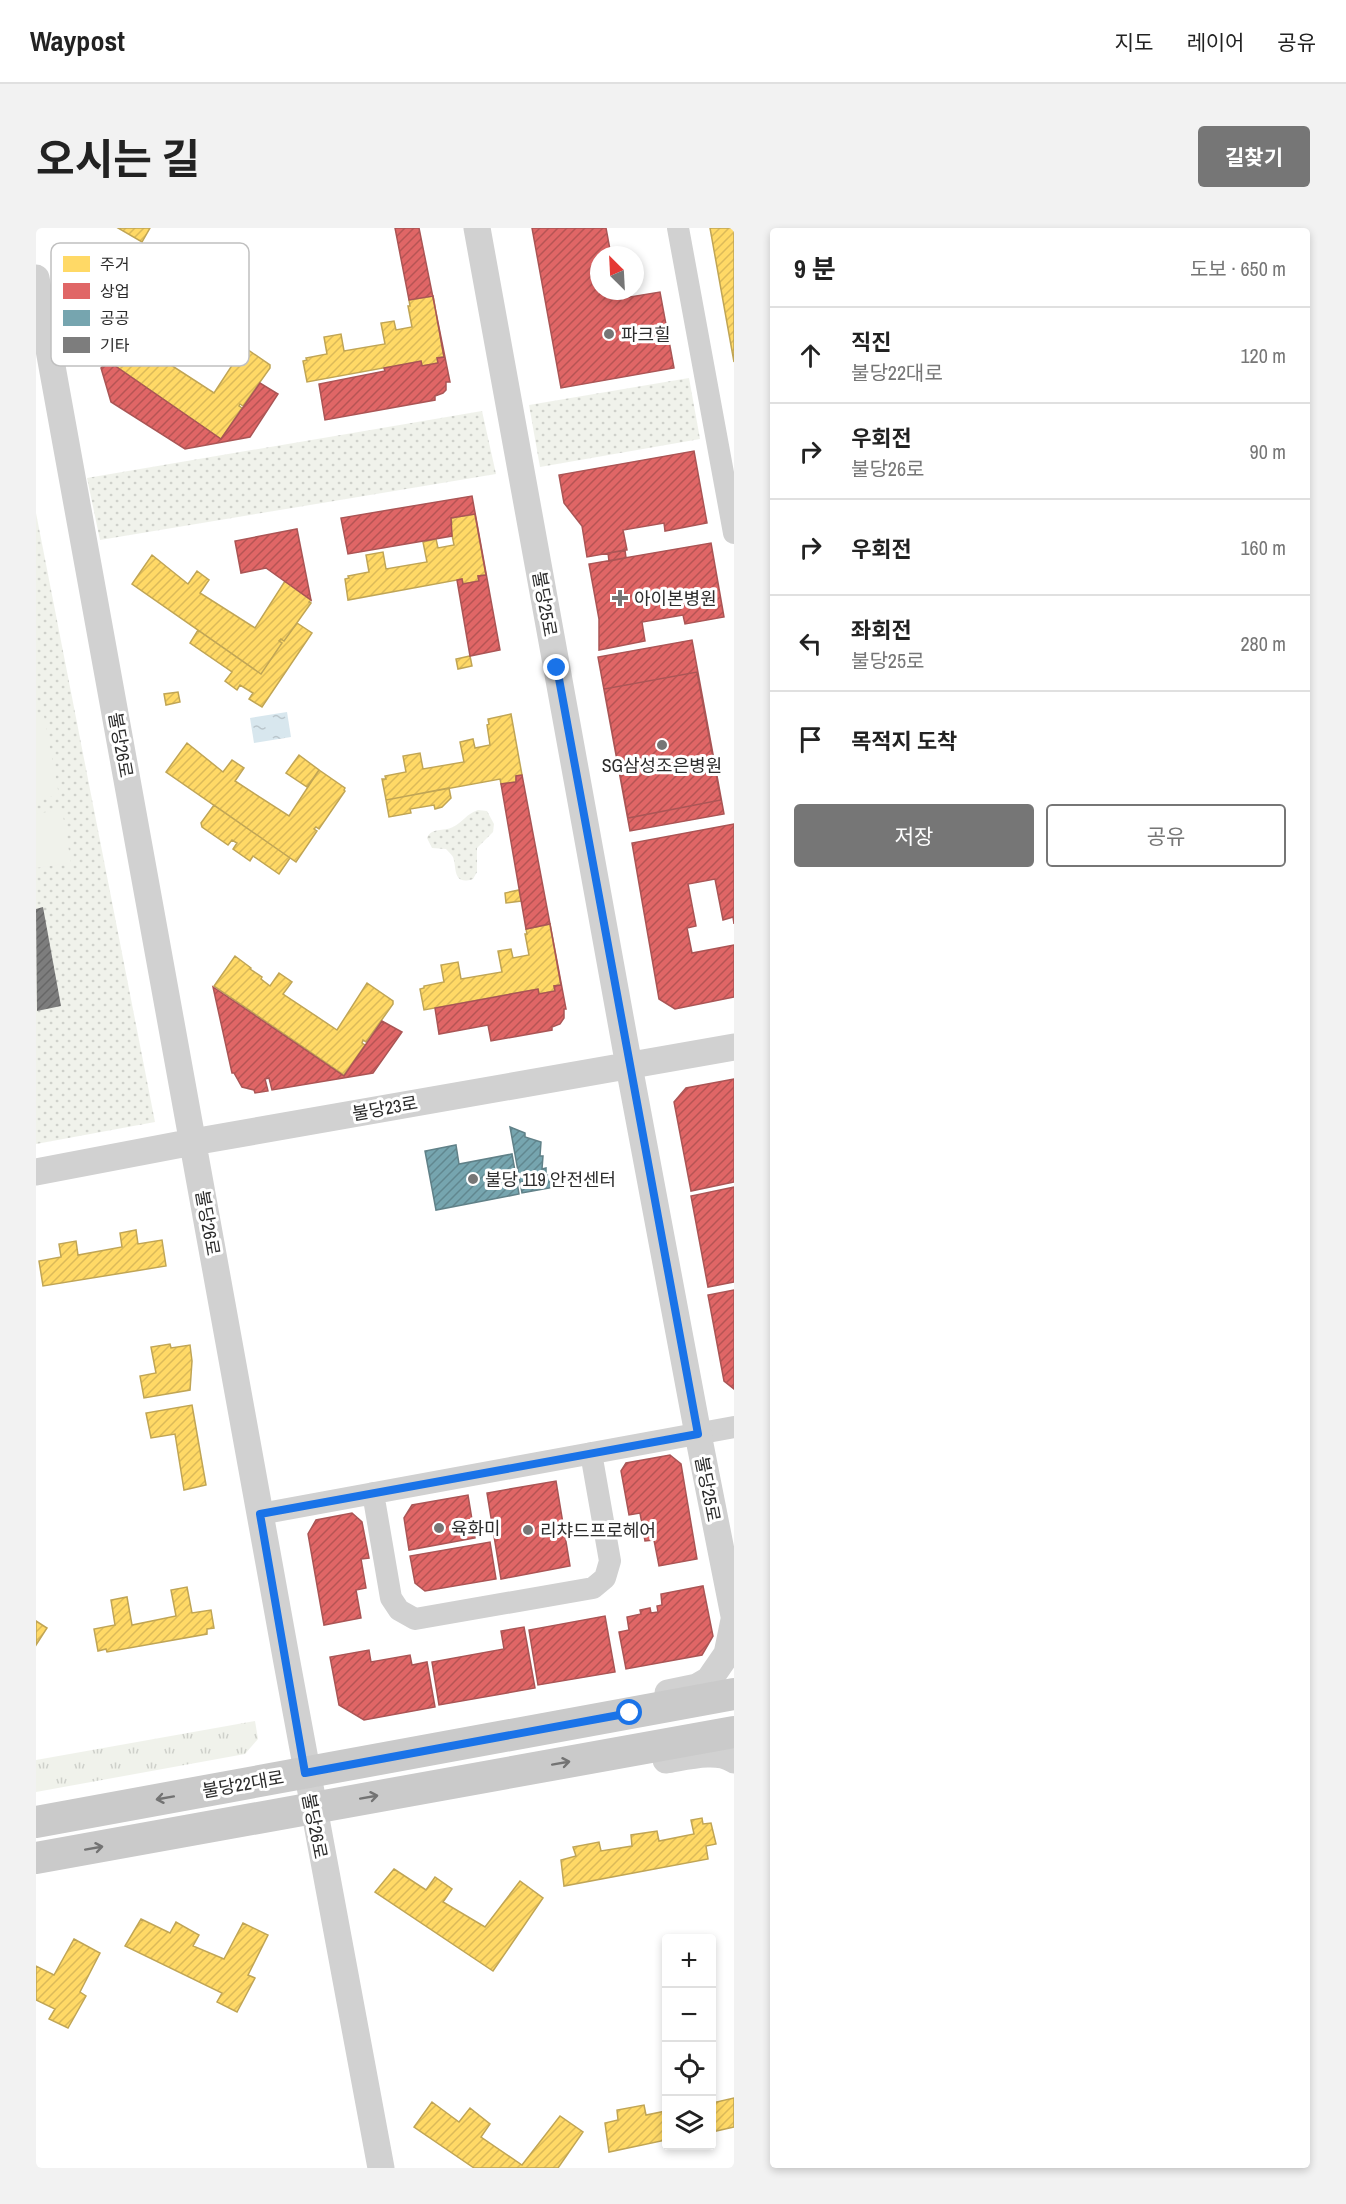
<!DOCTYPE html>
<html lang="ko">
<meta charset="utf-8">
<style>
body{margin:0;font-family:"Archivo Narrow","Noto Sans KR",sans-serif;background:#f2f2f2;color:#222}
.controls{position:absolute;right:18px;bottom:18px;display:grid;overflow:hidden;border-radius:6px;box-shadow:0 3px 9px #0003}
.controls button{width:54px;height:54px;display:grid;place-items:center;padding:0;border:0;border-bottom:2px solid #e0e0e0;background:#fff;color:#222;font:30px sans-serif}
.compass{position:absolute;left:554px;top:18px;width:54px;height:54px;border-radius:50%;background:#fff;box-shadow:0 3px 9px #0003;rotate:336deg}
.stop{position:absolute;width:18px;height:18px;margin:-14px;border:4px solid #1a73e8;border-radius:50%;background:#fff}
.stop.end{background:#1a73e8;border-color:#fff;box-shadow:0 2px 6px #0008}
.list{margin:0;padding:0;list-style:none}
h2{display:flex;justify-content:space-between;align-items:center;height:78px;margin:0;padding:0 24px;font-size:26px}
h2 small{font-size:20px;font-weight:400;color:#767676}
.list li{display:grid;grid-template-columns:39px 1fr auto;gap:18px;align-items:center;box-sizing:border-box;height:96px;padding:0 24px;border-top:2px solid #e0e0e0}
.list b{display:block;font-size:22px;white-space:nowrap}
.list p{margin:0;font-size:20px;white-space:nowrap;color:#767676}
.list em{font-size:20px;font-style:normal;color:#767676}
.actions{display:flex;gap:12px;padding:18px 24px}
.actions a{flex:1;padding:14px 0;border:2px solid #767676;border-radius:6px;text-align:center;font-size:21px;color:#767676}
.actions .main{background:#767676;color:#fff}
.icon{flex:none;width:33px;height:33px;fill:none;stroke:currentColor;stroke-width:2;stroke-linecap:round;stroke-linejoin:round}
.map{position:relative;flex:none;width:698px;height:1940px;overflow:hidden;border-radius:6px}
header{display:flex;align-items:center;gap:36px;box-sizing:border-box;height:84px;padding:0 30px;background:#fff;border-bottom:2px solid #e0e0e0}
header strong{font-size:28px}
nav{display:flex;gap:33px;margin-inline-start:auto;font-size:21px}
.intro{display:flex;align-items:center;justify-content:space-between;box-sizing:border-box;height:144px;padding:0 36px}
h1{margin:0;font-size:42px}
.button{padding:15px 27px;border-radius:6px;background:#767676;color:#fff;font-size:21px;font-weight:700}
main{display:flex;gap:36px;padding:0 36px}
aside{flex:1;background:#fff;border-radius:6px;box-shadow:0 3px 9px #0003}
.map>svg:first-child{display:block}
</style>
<header>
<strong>Waypost</strong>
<nav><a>지도</a><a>레이어</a><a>공유</a></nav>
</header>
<div class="intro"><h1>오시는 길</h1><a class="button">길찾기</a></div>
<main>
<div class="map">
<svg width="698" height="1940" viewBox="0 0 698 1940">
<defs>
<pattern id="grass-tufts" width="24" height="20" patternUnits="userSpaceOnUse" patternTransform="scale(1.5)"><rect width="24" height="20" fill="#f0f2eb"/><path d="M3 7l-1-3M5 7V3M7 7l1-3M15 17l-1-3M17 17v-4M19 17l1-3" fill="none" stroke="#ced0ca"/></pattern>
<pattern id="park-dots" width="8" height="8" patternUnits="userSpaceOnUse" patternTransform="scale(1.5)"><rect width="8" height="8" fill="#f0f2eb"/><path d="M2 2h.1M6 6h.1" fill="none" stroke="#ced0ca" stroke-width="1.8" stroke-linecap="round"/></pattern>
<pattern id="water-ripples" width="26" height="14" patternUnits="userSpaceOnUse" patternTransform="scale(1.5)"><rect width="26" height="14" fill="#d8e7ee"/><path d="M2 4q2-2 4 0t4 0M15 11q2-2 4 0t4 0" fill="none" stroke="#bac6cc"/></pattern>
<pattern id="homes-hatch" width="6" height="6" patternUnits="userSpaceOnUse" patternTransform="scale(1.5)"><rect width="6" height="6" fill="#ffd966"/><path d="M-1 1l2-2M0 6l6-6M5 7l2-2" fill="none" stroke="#dbba59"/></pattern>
<pattern id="shops-hatch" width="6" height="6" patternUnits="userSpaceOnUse" patternTransform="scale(1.5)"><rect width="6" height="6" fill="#e06666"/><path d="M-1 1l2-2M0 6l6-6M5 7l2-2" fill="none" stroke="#b65454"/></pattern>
<pattern id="public-hatch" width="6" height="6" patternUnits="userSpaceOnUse" patternTransform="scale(1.5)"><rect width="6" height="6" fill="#76a5af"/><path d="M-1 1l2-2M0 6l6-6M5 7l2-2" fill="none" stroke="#61878f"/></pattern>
<pattern id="building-hatch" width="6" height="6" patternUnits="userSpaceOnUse" patternTransform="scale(1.5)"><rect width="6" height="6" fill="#7d7d7d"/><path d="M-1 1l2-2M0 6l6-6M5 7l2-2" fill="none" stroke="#676767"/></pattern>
</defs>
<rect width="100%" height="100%" fill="#fff"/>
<!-- grass -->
<path fill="url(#grass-tufts)" d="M 219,1493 L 222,1511 L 209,1526 L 0,1564 L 0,1532 Z"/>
<!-- park -->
<path fill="url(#park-dots)" d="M 653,150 L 664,211 L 504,239 L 493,177 Z
M 446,183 L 460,246 L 64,312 L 51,250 Z
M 0,285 L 119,894 L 0,916 Z
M 442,582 L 451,583 L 458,596 L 457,604 L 441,620 L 441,644 L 437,651 C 416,658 421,639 417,629 C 415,626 412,623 410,621 L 396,620 L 391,610 C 396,599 407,604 417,599 C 427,594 430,586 442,582 Z"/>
<!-- garden -->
<path fill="#f0f2eb" d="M 8,488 L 23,567 L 0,571 L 0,489 Z
M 26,581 L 35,635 L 0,640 L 0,586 Z"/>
<!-- water -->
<path fill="url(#water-ripples)" d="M 251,484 L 255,509 L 218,515 L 214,490 Z"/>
<!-- homes -->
<path fill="url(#homes-hatch)" stroke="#c0a555" stroke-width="1.5" d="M 82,0 L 114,0 L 106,14 Z
M 674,0 L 698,0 L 698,134 Z
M 397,68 L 408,129 L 401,130 L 402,135 L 386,138 L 385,133 L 271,154 L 267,133 L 271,132 L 270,130 L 291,126 L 288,109 L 305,106 L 308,123 L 349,116 L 345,95 L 358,93 L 360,102 L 376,99 L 372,78 L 374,78 L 373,72 Z
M 76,92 L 92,103 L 91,105 L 103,113 L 102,114 L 112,121 L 120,108 L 133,117 L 124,130 L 178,165 L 208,119 L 234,137 L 234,140 L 207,178 L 204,176 L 203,178 L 206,180 L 185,211 L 55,121 Z
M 439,286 L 450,347 L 442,348 L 443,353 L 427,356 L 426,351 L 312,372 L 309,351 L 313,350 L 312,348 L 333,344 L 330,327 L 347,324 L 350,341 L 391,334 L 387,314 L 400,311 L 402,320 L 418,317 L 414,297 L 416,296 L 415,290 Z
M 116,327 L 152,356 L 161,343 L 173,352 L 164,365 L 219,400 L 249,353 L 275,372 L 273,374 L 275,375 L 248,413 L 245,411 L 243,413 L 246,415 L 225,446 L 96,356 Z
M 261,395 L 276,405 L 226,479 L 213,471 L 217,465 L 204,457 L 201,462 L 189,453 L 196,444 L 154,415 L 162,402 L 225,446 L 246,415 L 243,413 L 245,411 L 248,413 Z
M 434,428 L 436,438 L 422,441 L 420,431 Z
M 142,464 L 144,474 L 130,477 L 128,466 Z
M 475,486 L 486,547 L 480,548 L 480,554 L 465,556 L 464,551 L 350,572 L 346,551 L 350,551 L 349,548 L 370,544 L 367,528 L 384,525 L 387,541 L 428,534 L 424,514 L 437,511 L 439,520 L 454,517 L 451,497 L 453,496 L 452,491 Z
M 151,515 L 187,544 L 196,532 L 208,540 L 199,553 L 253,588 L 283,542 L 309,560 L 308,562 L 309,563 L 283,601 L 280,599 L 278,601 L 281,603 L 260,634 L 130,544 Z
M 263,527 L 283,542 L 271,559 L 250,545 Z
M 413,560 L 415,570 L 406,579 L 399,581 L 398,577 L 374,581 L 375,585 L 353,589 L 350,572 Z
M 178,577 L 254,630 L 243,646 L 217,628 L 214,633 L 197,621 L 201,615 L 196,612 L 192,617 L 166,599 L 165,595 Z
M 483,662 L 485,673 L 470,675 L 469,665 Z
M 514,696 L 525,757 L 518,758 L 519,763 L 503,766 L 502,761 L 388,782 L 384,761 L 388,760 L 388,758 L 408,754 L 405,737 L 422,734 L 425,751 L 466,744 L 462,723 L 475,721 L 477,730 L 493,727 L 489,706 L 491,706 L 490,701 Z
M 199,728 L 215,740 L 214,741 L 226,749 L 225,751 L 234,758 L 243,745 L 256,754 L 247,766 L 301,802 L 331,755 L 357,773 L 357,776 L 330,814 L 327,812 L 326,815 L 329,817 L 308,847 L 178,758 Z
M 100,1002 L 102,1016 L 126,1012 L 130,1038 L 7,1058 L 3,1033 L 25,1029 L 23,1016 L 40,1013 L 42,1027 L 86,1019 L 84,1005 Z
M 134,1116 L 135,1120 L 154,1117 L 156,1133 L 154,1162 L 108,1170 L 104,1148 L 120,1145 L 115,1119 Z
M 156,1177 L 170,1257 L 148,1262 L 139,1206 L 115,1210 L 110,1185 Z
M 151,1359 L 156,1385 L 175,1382 L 178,1400 L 171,1401 L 171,1406 L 71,1424 L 70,1421 L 62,1423 L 58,1401 L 79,1397 L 75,1372 L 91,1369 L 96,1397 L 140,1388 L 135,1362 Z
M 0,1393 L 11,1400 L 0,1417 Z
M 666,1590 L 667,1596 L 675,1595 L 680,1616 L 670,1618 L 672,1631 L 528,1658 L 525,1632 L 540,1628 L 537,1619 L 563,1614 L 565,1623 L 596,1618 L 595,1607 L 621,1603 L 623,1613 L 658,1606 L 655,1592 Z
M 358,1641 L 390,1662 L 399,1649 L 416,1661 L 407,1674 L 449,1699 L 484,1653 L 507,1670 L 457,1743 L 339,1664 Z
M 105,1691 L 134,1705 L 140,1694 L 163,1707 L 157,1718 L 188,1731 L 207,1695 L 232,1707 L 212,1747 L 219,1750 L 201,1784 L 181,1774 L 186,1765 L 89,1718 Z
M 38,1711 L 64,1725 L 44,1764 L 50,1768 L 32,1800 L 13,1791 L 19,1781 L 0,1772 L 0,1738 L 18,1747 Z
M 698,1870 L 698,1899 L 676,1904 L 676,1875 Z
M 396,1874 L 423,1894 L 434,1880 L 454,1896 L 445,1909 L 486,1937 L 524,1888 L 547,1904 L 522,1940 L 438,1940 L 378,1899 Z
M 608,1877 L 610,1887 L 630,1883 L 630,1912 L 573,1924 L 569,1895 L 582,1892 L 581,1882 Z"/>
<!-- shops -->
<path fill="url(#shops-hatch)" stroke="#a55" stroke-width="1.5" d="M 359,0 L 383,0 L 414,154 L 410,154 L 410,162 L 407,165 L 399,168 L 399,172 L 289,192 L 283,156 L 349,143 L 348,140 L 385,133 L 386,138 L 402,135 L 401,130 L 408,129 L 397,68 L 373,72 Z
M 496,0 L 570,0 L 575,27 L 563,27 L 563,63 L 581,63 L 582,71 L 624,64 L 638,140 L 525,160 Z
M 72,133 L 185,211 L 224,155 L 242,166 L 214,209 L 149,221 L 75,174 L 65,140 Z
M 658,223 L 671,295 L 629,303 L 628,295 L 587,302 L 591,322 L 551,329 L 546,298 L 528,275 L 523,247 Z
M 436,268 L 464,422 L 434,428 L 421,352 L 426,351 L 427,356 L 443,353 L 442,348 L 450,347 L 439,286 L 415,290 L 416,308 L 312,326 L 305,290 Z
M 261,301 L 275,372 L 230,340 L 205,345 L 199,313 Z
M 675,315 L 688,389 L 649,396 L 647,387 L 606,394 L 609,413 L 563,422 L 563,391 L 553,336 Z
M 589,322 L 590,330 L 573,333 L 572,325 Z
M 656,412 L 688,586 L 594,603 L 562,429 Z
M 661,444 L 685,572 L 592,590 L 568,461 Z
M 486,547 L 530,781 L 528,781 L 528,790 L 524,796 L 516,799 L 516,802 L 455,813 L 452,797 L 403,806 L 399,780 L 502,761 L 503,766 L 519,763 L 518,758 L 525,757 L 514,696 L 490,701 L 465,556 L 480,554 L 480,548 Z
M 698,596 L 698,696 L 697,689 L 687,692 L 679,651 L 652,656 L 660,698 L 651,700 L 656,725 L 698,717 L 698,769 L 639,781 L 623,771 L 596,615 Z
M 177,759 L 308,848 L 346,793 L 366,804 L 337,845 L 236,862 L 233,850 L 229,851 L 232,863 L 219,865 L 218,862 L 206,859 L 198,845 L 196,845 Z
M 698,851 L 698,954 L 655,963 L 638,874 L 650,860 Z
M 698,959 L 698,1054 L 672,1059 L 655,968 Z
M 698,1062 L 698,1161 L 688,1153 L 672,1067 Z
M 634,1227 L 645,1236 L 661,1331 L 623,1338 L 618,1312 L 609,1313 L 604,1285 L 593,1287 L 585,1243 L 590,1235 Z
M 520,1253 L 534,1338 L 465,1351 L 451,1265 Z
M 432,1267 L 439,1310 L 373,1322 L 368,1290 L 376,1277 Z
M 316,1285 L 326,1294 L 333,1330 L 325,1331 L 330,1360 L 320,1362 L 325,1390 L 288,1397 L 272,1306 L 280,1292 Z
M 454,1314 L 460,1351 L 389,1363 L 379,1355 L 374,1328 Z
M 667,1358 L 677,1408 L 666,1427 L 590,1441 L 583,1404 L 593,1402 L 591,1389 L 605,1386 L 604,1382 L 614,1380 L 615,1385 L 622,1384 L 621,1378 L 626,1377 L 625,1366 Z
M 569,1388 L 579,1444 L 502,1457 L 493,1402 Z
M 488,1399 L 499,1460 L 403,1477 L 396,1434 L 468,1421 L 465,1403 Z
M 333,1422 L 335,1434 L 374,1427 L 376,1437 L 391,1434 L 399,1479 L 328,1492 L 303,1477 L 294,1429 Z"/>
<!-- public -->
<path fill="url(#public-hatch)" stroke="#608188" stroke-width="1.5" d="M 474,899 L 489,905 L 489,909 L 505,914 L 504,928 L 507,928 L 506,941 L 510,940 L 510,947 L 512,947 L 524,958 L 486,965 Z
M 420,917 L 423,936 L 476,926 L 483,966 L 400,982 L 389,923 Z"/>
<!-- building -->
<path fill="url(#building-hatch)" d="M 7,679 L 25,778 L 1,783 L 0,681 Z"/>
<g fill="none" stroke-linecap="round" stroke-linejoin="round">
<!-- minor -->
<path stroke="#d1d1d1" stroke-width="22" d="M 642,0 L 698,305
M 337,1265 L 355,1370 L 363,1382 L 379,1391 L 557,1360 L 569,1350 L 574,1333 L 555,1225
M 224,1286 L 698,1199"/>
<!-- tertiary -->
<path stroke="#d1d1d1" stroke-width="27" d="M 441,0 L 593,838 L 662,1206 L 698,1388
M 0,50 C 118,680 225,1311 345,1940
M 0,944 L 157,914 L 698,819
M 632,1465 L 661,1459 L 673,1452 L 691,1426 L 698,1392
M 630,1532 C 649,1529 682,1520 698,1532"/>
<!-- secondary -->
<path stroke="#cacaca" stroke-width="32" d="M 0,1594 L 698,1466
M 0,1630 L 698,1504"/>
</g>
<!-- one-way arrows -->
<defs><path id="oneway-shaft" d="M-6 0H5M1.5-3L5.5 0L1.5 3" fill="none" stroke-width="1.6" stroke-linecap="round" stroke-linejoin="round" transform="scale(1.5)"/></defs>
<g stroke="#737373">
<use href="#oneway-shaft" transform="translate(525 1535) rotate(-10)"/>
<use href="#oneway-shaft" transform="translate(333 1569) rotate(-10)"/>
<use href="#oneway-shaft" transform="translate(129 1570) rotate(170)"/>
<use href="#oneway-shaft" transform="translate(58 1620) rotate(-10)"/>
</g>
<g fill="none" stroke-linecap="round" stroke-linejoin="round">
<!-- route -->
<path stroke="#1a73e8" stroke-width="8" d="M 521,440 L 662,1206 L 224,1286 L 269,1545 L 594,1485"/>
</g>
<!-- markers -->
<g fill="#767676" stroke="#fff" stroke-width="2">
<circle cx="573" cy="106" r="6"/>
<path d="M581 361h6v6h6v6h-6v6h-6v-6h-6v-6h6z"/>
<circle cx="626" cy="517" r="6"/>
<circle cx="437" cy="951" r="6"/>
<circle cx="403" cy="1300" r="6"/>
<circle cx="492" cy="1302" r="6"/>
</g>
<g text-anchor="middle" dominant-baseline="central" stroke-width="6" stroke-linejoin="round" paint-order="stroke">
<!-- poi labels -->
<g font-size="18" fill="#2c2c2c" stroke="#fff" text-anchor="start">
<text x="585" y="106">파크힐</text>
<text x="598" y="370">아이본병원</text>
<text x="626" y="537" text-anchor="middle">SG삼성조은병원</text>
<text x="449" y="951">불당 119 안전센터</text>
<text x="415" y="1300">육화미</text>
<text x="504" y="1302">리챠드프로헤어</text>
</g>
<!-- street labels -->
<g font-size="18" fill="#2c2c2c" stroke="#fff">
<text transform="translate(509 376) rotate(80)">불당25로</text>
<text transform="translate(85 517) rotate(80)">불당26로</text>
<text transform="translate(349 880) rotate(-10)">불당23로</text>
<text transform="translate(172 995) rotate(80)">불당26로</text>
<text transform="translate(672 1261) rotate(79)">불당25로</text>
<text transform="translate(207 1556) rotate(-10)">불당22대로</text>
<text transform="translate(279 1598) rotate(79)">불당26로</text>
</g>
</g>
<!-- legend -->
<rect x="15" y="15" width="198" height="123" rx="9" fill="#fff" stroke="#c0c0c0" stroke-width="1.5"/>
<rect x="27" y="28" width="27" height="16" fill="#ffd966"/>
<rect x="27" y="55" width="27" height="16" fill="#e06666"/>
<rect x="27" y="82" width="27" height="16" fill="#76a5af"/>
<rect x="27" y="109" width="27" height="16" fill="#7d7d7d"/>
<g font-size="16" fill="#2c2c2c">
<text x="64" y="42">주거</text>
<text x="64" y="69">상업</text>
<text x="64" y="96">공공</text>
<text x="64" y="123">기타</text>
</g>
</svg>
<div class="controls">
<button>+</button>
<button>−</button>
<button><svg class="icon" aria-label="locate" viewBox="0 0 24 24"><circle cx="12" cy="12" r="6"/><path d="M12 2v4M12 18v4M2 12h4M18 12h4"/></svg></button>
<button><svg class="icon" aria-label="layers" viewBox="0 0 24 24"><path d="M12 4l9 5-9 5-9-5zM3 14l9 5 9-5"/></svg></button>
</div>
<svg class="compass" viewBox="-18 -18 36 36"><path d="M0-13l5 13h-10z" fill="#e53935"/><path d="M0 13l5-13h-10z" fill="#767676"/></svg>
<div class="stop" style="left:594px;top:1485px"></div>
<div class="stop end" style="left:521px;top:440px"></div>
</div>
<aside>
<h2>9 분<small>도보 · 650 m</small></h2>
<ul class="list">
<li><svg class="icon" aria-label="ahead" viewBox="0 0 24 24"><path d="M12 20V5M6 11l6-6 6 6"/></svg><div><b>직진</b><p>불당22대로</p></div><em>120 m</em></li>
<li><svg class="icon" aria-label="right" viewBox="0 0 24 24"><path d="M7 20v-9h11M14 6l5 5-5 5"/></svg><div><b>우회전</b><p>불당26로</p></div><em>90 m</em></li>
<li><svg class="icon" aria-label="right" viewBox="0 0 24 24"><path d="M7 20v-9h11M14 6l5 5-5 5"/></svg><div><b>우회전</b></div><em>160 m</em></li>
<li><svg class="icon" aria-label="left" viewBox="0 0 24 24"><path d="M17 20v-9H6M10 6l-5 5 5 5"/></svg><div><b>좌회전</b><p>불당25로</p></div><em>280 m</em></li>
<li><svg class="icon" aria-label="arrive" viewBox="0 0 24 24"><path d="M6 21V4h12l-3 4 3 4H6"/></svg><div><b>목적지 도착</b></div></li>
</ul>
<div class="actions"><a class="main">저장</a><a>공유</a></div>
</aside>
</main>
